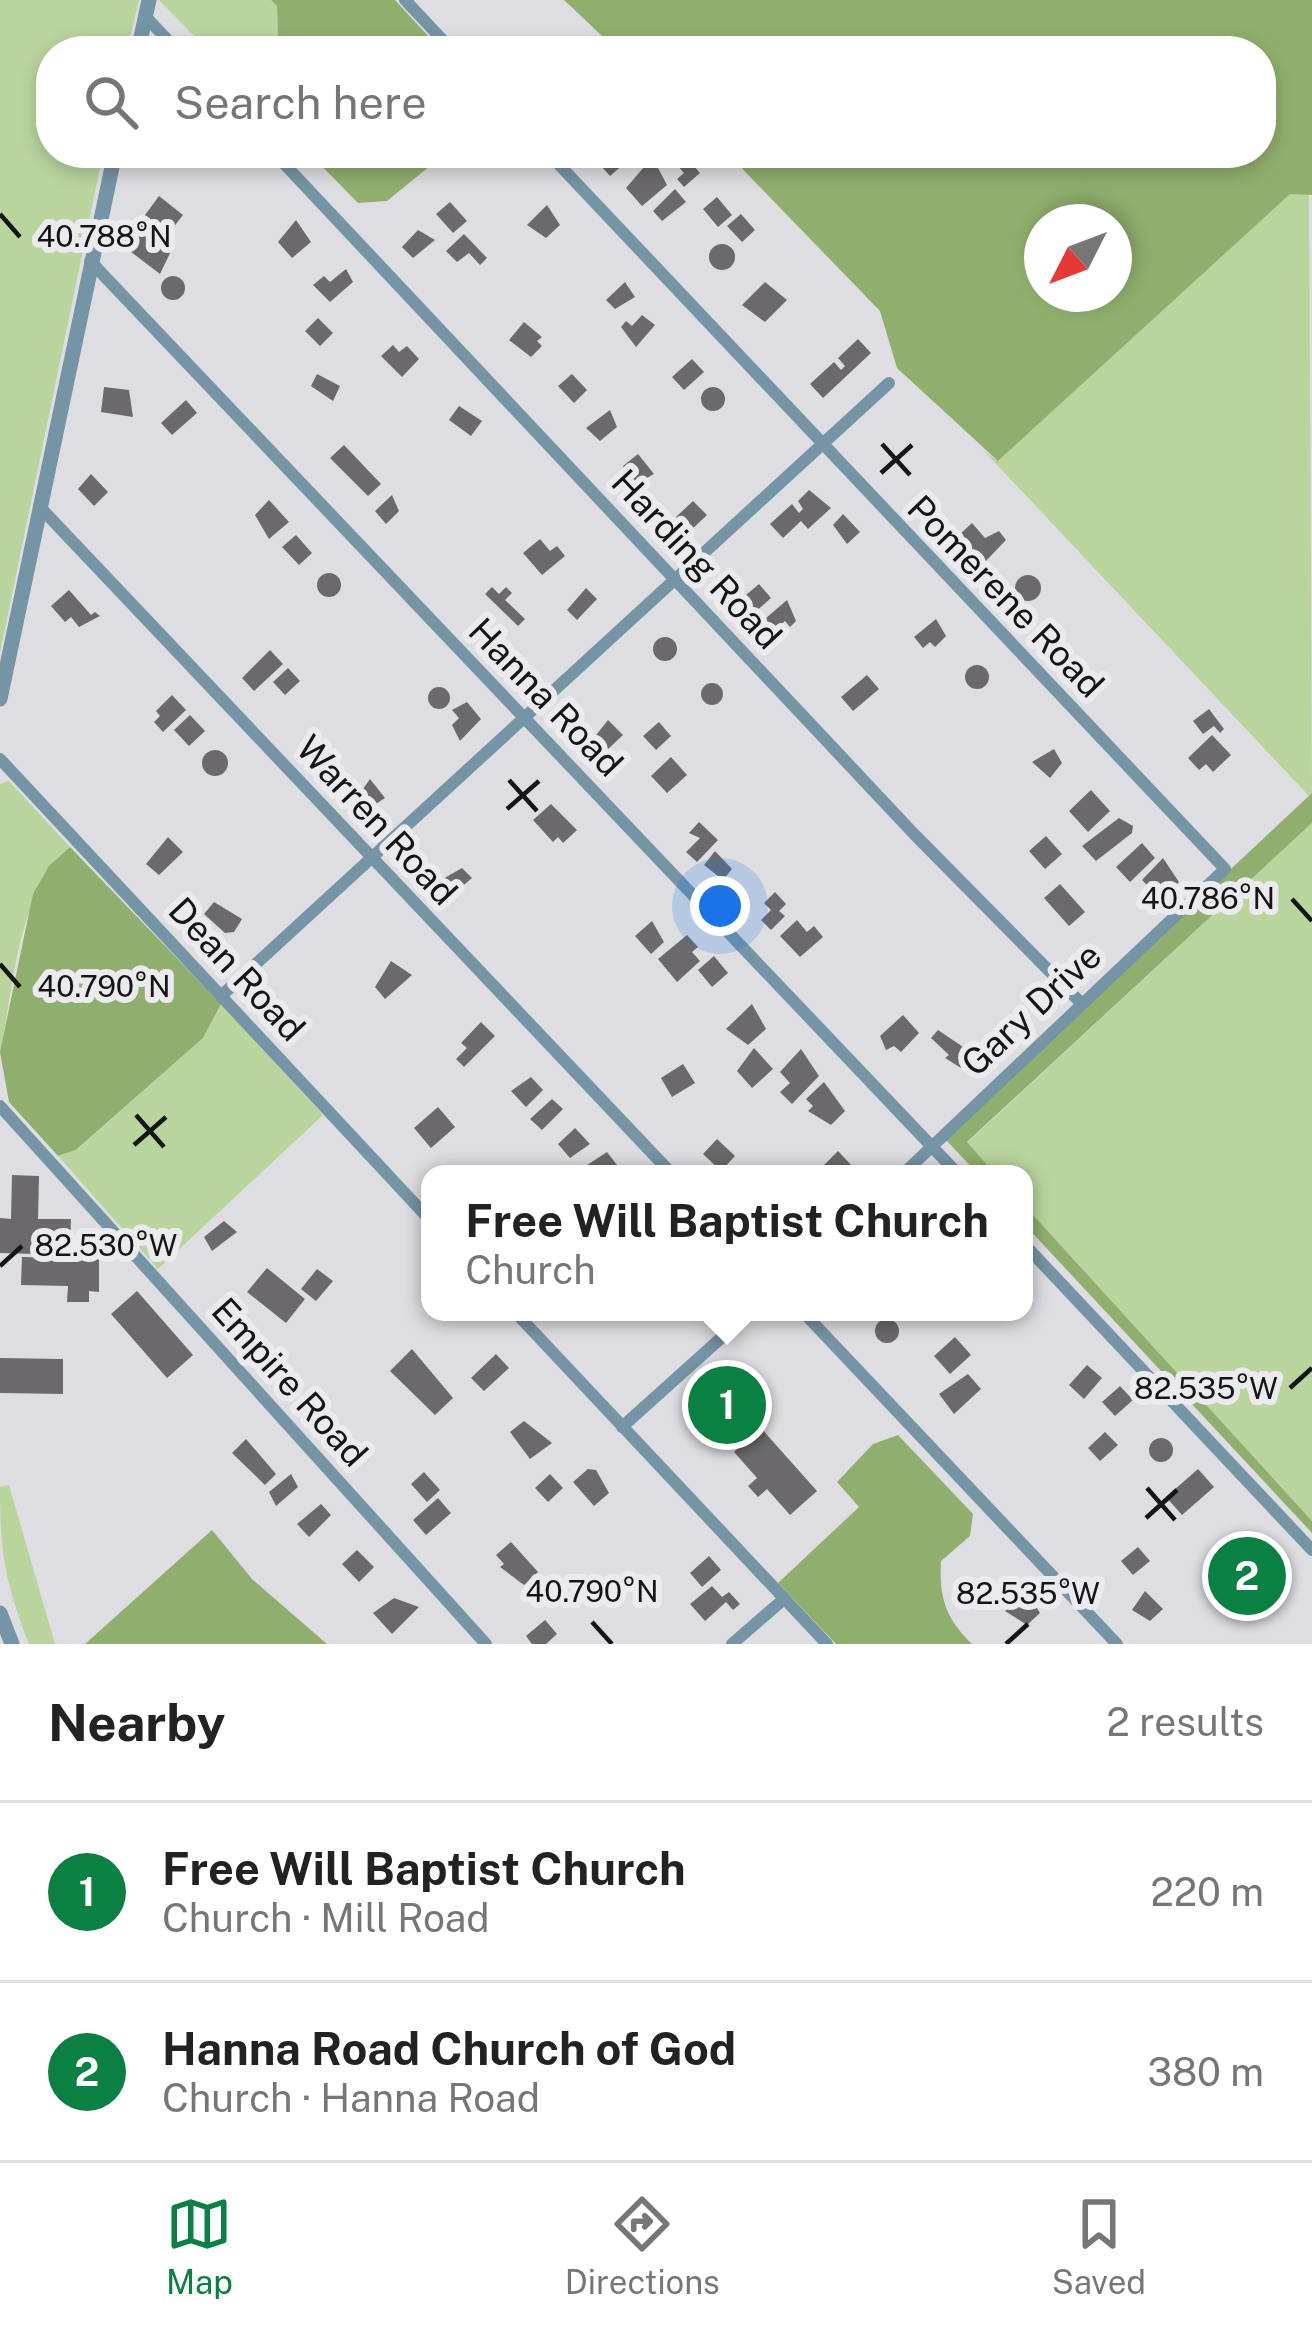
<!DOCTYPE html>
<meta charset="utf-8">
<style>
body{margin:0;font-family:"Public Sans",sans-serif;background:#f6f6f6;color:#222}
.compass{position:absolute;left:1024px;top:204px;width:108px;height:108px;border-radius:50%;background:#fff;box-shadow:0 6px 18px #0003;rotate:228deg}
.you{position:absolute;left:720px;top:906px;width:42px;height:42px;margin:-30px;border:9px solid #fff;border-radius:50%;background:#1a73e8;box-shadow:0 0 0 18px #1a73e833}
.badge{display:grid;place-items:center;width:78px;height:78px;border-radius:50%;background:#0b8043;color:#fff;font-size:39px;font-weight:700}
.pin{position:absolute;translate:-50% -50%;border:6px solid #fff;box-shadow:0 3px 12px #0006}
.popup{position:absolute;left:421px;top:1165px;width:612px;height:156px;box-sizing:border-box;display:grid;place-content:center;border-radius:24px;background:#fff;filter:drop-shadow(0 3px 9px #0005);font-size:39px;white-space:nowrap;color:#767676}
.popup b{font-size:45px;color:#222}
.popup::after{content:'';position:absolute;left:50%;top:100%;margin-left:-24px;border:24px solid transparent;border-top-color:#fff}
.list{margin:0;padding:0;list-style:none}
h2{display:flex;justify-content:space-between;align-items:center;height:156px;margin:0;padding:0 48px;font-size:51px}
h2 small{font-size:39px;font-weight:400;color:#767676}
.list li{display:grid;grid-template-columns:78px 1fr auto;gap:36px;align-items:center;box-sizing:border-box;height:180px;padding:0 48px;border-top:3px solid #e0e0e0}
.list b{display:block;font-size:45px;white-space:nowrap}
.list p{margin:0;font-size:39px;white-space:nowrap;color:#767676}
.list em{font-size:39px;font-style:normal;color:#767676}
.icon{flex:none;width:66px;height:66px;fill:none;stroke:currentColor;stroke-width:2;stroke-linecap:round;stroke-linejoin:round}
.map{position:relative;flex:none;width:1312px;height:1644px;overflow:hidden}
.search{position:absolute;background:#fff;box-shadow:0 6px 18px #0003;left:36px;right:36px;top:36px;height:132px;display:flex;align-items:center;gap:30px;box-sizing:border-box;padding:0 42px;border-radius:48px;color:#767676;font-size:45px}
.sheet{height:516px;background:#fff}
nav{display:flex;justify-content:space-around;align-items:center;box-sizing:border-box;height:168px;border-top:3px solid #e0e0e0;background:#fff;font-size:33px;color:#767676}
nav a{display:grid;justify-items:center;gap:6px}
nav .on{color:#0b8043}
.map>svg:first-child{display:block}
</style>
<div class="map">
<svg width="1312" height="1644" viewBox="0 0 1312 1644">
<rect width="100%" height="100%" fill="#dedee2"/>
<!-- green -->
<path fill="#bad49e" d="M 0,0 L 139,0 L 127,51 L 51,51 L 51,153 L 103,153 L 0,653 Z
M 159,0 L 271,0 L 277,6 L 278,38 L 264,51 L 209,51 Z
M 1309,192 L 1312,793 L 1309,796 L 983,450 L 998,461 L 1290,193 Z
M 9,781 L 70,847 C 16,896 15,983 0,1052 L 0,784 Z
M 1312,823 L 1312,1521 L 1024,1205 L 1024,1174 L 995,1174 L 967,1143 Z
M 221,1004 L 323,1115 L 158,1269 L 58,1156 L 77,1150 L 203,1038 Z
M 9,1485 L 55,1644 L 29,1644 C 5,1582 0,1554 0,1487 Z"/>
<!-- forest -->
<path fill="#90af6e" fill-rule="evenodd" d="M 271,0 L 395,0 L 442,51 L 264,51 L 278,38 L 277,6 Z
M 564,0 L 1312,0 L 1312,195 L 1290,194 L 998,461 L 897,368 L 880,311 L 727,153 L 1261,153 L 1261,51 L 618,51 ZM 1042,222 L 1114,222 L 1114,294 L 1042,294 Z
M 309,153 L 446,153 L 387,201 L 358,203 Z
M 1312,793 L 1312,823 L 967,1142 L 995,1174 L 978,1174 L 946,1140 L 950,1132 Z
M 70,847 L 221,1004 L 203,1038 L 76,1150 L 58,1156 L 9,1102 L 0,1052 L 33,894 L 49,866 Z
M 1024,1205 L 1312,1521 L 1312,1533 L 1024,1224 Z
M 898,1435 L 973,1514 L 970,1536 L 941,1561 C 939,1597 945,1618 972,1644 L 836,1644 L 778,1583 L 859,1507 L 837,1482 L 873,1444 Z
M 212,1530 L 252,1579 L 327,1644 L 85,1644 Z"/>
<!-- building -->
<path fill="#6b696c" d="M 615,153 L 633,156 L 610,176 L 602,167 Z
M 656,153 L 672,153 L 658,168 L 667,185 L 642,206 L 626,188 Z
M 686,157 L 700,173 L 684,187 L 677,179 L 684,173 L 677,165 Z
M 675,189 L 686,202 L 662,221 L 653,211 Z
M 159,196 L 183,215 L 169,233 L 145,215 Z
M 717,197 L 732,215 L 718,227 L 703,209 Z
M 450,202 L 467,221 L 453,233 L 436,214 Z
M 547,205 L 560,225 L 546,238 L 527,225 Z
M 741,214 L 755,230 L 742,242 L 727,226 Z
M 296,220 L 311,242 L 292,258 L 278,242 Z
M 139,223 L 172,249 L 160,274 L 122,245 Z
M 418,230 L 435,240 L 413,258 L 402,247 Z
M 464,234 L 487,258 L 480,265 L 469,253 L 457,262 L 446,251 Z
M709 257a13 13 0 1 1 26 0a13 13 0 1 1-26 0Z
M 346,269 L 353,282 L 330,302 L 313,285 L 324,276 L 330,282 Z
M161 288a12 12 0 1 1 24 0a12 12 0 1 1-24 0Z
M 625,282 L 635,297 L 615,309 L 606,300 Z
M 765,282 L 787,300 L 765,322 L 742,305 Z
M 642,315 L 655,325 L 636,347 L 621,327 L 626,321 L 632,326 Z
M 318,318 L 333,333 L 320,346 L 305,331 Z
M 524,322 L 542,337 L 537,341 L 542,346 L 531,357 L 509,340 Z
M 858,339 L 871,353 L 823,398 L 810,384 L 834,362 L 841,370 L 845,366 L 838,358 Z
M 393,345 L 399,352 L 407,346 L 419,359 L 402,377 L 381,356 Z
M 692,359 L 704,372 L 684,390 L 672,377 Z
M 317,374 L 340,386 L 333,401 L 311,386 Z
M 572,374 L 587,390 L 574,403 L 558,386 Z
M 104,387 L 129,390 L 133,417 L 101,412 Z
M701 399a12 12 0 1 1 24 0a12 12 0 1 1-24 0Z
M 186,400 L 197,413 L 172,435 L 161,423 Z
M 459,406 L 482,421 L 471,436 L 449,420 Z
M 610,410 L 617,427 L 600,441 L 586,428 Z
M 344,445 L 381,484 L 368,496 L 330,458 Z
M 638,454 L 654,474 L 631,487 L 623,466 Z
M 91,474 L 108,492 L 94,506 L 78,489 Z
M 809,490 L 831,508 L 808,529 L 801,521 L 783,538 L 770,524 L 792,504 L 799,513 L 803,509 L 798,501 Z
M 392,495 L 399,511 L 386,524 L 375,511 Z
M 269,500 L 289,522 L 269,539 L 255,515 Z
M 693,501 L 707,515 L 689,532 L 676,517 Z
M 843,514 L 860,532 L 847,544 L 833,525 Z
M 972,523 L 985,538 L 999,531 L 1006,540 L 982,565 L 957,537 Z
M 296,535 L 312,553 L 299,565 L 282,547 Z
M 540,539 L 550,551 L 557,546 L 565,556 L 542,575 L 523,553 Z
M317 585a12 12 0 1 1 24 0a12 12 0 1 1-24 0Z
M1015 588a13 13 0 1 1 26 0a13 13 0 1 1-26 0Z
M 759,584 L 771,598 L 753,614 L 740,600 Z
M 492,587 L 499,594 L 506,587 L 512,593 L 505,600 L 525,619 L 518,626 L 485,594 Z
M 586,588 L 597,599 L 577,620 L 567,610 Z
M 69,590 L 91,615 L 95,612 L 100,616 L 79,627 L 71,617 L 65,622 L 51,606 Z
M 787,600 L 796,621 L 790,627 L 785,621 L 771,633 L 766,618 Z
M 936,619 L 946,636 L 935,647 L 930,642 L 923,648 L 914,637 Z
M653 649a12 12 0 1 1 24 0a12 12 0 1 1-24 0Z
M 270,650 L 283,664 L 254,691 L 242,678 Z
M965 677a12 12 0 1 1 24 0a12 12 0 1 1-24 0Z
M 288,668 L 300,681 L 285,695 L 273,682 Z
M 867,675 L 879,689 L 853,711 L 841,697 Z
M701 694a11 11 0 1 1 22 0a11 11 0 1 1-22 0Z
M428 698a11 11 0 1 1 22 0a11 11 0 1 1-22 0Z
M 172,695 L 186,710 L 163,732 L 154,722 L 160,716 L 156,711 Z
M 467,702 L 481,719 L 460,741 L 452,725 L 459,718 L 452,710 Z
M 1209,709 L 1224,729 L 1220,733 L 1214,726 L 1203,734 L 1193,721 Z
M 190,715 L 205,731 L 189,746 L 174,730 Z
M 608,720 L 623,735 L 605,752 L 593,739 Z
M 659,722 L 671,736 L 656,750 L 643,736 Z
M 1212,735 L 1231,755 L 1213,772 L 1206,764 L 1199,770 L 1188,758 Z
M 1054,749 L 1062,763 L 1050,778 L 1032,762 Z
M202 763a13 13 0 1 1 26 0a13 13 0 1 1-26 0Z
M 671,757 L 687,775 L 667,793 L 651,776 Z
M 370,779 L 385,798 L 365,811 L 358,796 Z
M 1091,790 L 1110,811 L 1088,832 L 1069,811 Z
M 551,804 L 577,830 L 563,843 L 558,837 L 553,842 L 533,820 Z
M 1119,818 L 1133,826 L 1132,833 L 1096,861 L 1082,846 Z
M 699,822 L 718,840 L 697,862 L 686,852 L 700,838 L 689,833 Z
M 1046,836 L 1062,854 L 1045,869 L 1029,851 Z
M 168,837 L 183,852 L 159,875 L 146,864 Z
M 1142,843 L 1155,858 L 1130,882 L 1116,867 Z
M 715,851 L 732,869 L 723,880 L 704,865 Z
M 1163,858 L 1179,882 L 1162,900 L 1142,880 Z
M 462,868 L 472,878 L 449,898 L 441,880 Z
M 1060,884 L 1085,912 L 1069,926 L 1044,898 Z
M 775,892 L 786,904 L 779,911 L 785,916 L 771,930 L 761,920 L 771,910 L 764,903 Z
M 214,902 L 242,919 L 234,932 L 225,933 L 204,914 Z
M 797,920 L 807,932 L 814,926 L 823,937 L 800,957 L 780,936 Z
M 652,921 L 664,942 L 651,954 L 635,936 Z
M 687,935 L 698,947 L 692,952 L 700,961 L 677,982 L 658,959 Z
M 714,956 L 728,973 L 712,987 L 698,970 Z
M 391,961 L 412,975 L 385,999 L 375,987 Z
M 752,1004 L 766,1029 L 748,1045 L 726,1029 Z
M 903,1015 L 919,1033 L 901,1052 L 894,1046 L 886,1050 L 880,1036 Z
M 481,1022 L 495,1036 L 464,1067 L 456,1059 L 467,1048 L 461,1043 Z
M 938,1030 L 972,1053 L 961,1068 L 945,1058 L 949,1055 L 931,1038 Z
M 754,1048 L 773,1069 L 752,1088 L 737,1071 Z
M 801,1049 L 819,1076 L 792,1104 L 780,1092 L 790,1083 L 780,1072 Z
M 683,1064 L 695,1083 L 672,1097 L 661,1078 Z
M 531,1077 L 543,1090 L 526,1107 L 511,1091 Z
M 824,1082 L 845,1111 L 831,1125 L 808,1111 L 813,1106 L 806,1099 Z
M 552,1099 L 563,1109 L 542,1130 L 530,1119 Z
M 438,1107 L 455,1127 L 431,1148 L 414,1128 Z
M 575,1128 L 590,1144 L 570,1158 L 558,1144 Z
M 717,1139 L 735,1156 L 721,1171 L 703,1154 Z
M 838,1151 L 854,1168 L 848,1174 L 829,1174 L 822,1167 Z
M 607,1152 L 617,1165 L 606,1174 L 578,1171 Z
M 12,1175 L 39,1176 L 38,1219 L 71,1219 L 70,1255 L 0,1253 L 0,1218 L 11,1219 Z
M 224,1221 L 237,1232 L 212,1251 L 204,1237 Z
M 22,1257 L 99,1259 L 99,1292 L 89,1291 L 89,1302 L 67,1302 L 68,1286 L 21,1285 Z
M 267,1268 L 305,1299 L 286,1323 L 247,1292 Z
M 317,1269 L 333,1281 L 316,1301 L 301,1289 Z
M 137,1291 L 193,1355 L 167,1378 L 111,1314 Z
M875 1331a12 12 0 1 1 24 0a12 12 0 1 1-24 0Z
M 955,1337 L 971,1355 L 950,1374 L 934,1356 Z
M 412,1349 L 453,1398 L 435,1415 L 390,1371 Z
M 496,1354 L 509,1368 L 484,1391 L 471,1378 Z
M 0,1358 L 63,1359 L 63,1394 L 0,1393 Z
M 1087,1365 L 1102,1378 L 1084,1399 L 1069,1385 Z
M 968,1374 L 981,1389 L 954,1414 L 939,1394 Z
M 720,1376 L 755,1415 L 735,1433 L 700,1395 L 707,1388 L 703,1384 Z
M 1120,1386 L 1133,1400 L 1115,1416 L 1102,1402 Z
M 524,1421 L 552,1443 L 530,1459 L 510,1432 Z
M 761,1428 L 817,1491 L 790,1515 L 767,1489 L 758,1497 L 748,1486 L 757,1478 L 734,1452 Z
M 1105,1432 L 1118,1445 L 1100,1461 L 1088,1448 Z
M1149 1450a12 12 0 1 1 24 0a12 12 0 1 1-24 0Z
M 246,1439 L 276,1474 L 265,1485 L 232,1453 Z
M 588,1469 L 596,1470 L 609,1493 L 594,1506 L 573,1482 Z
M 1198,1469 L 1214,1487 L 1182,1515 L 1166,1497 Z
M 424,1472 L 440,1490 L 427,1502 L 411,1484 Z
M 291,1474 L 298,1487 L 276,1506 L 269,1492 Z
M 550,1474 L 563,1488 L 548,1502 L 535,1488 Z
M 438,1498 L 451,1513 L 426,1535 L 413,1520 Z
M 321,1504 L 331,1515 L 309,1537 L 297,1524 Z
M 511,1542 L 538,1572 L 524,1585 L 500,1567 L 504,1564 L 496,1555 Z
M 1138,1547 L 1150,1561 L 1133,1575 L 1121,1561 Z
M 357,1550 L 374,1567 L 359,1582 L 342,1564 Z
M 1254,1551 L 1271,1562 L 1267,1566 L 1274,1573 L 1243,1602 L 1221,1577 Z
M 709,1556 L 721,1570 L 702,1587 L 690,1573 Z
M536 1591a11 11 0 1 1 22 0a11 11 0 1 1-22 0Z
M 712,1586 L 722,1597 L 729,1592 L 740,1604 L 733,1610 L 726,1602 L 705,1621 L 690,1604 Z
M 1145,1591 L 1163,1609 L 1150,1621 L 1132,1610 Z
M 1027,1592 L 1040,1613 L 1027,1625 L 1005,1611 Z
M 394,1598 L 419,1607 L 392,1634 L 373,1613 Z
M 545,1620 L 557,1634 L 546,1644 L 532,1644 L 526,1636 Z"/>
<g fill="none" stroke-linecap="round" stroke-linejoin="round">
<!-- minor -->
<path stroke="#7594a5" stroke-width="12" d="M 405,0 L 453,51
M 146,17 L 178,51
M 274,153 L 914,834 L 1081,1003
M 548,153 L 1225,869 L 903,1174
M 90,261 L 958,1174
M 39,506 L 672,1174
M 0,759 L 430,1220
M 221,996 L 889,383
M 0,1106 L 486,1644
M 1024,1244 L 1312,1550
M 515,1312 L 827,1644
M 803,1312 L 1117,1644
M 622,1427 L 750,1312
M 732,1644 L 784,1599"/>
<!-- tertiary -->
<path stroke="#7594a5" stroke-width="15" d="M 138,51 L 149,0
M 0,699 L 115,153
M 0,1613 L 12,1644"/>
</g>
<!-- ticks -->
<path fill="none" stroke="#151516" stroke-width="4.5" d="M 0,214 L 20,237M 882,444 L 910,475M 881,473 L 912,445M 509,780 L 537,811M 507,809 L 539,781M 1292,899 L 1312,921M 0,964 L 20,987M 136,1115 L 164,1147M 134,1145 L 166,1117M 0,1266 L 22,1246M 1290,1388 L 1312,1368M 1147,1488 L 1175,1520M 1146,1518 L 1177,1490M 592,1622 L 612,1644M 1006,1644 L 1028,1624"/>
<g text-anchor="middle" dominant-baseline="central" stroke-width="12" stroke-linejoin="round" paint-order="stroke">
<!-- street labels -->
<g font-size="36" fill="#151516" stroke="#ebebef">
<text transform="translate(697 559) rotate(47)">Harding Road</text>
<text transform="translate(1006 596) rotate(46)">Pomerene Road</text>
<text transform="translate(546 697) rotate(46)">Hanna Road</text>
<text transform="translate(377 820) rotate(47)">Warren Road</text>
<text transform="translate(237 969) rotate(47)">Dean Road</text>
<text transform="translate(1031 1009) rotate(-43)">Gary Drive</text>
<text transform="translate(290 1382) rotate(48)">Empire Road</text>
</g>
</g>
<g font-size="30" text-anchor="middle" fill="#151516" stroke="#ebebef" stroke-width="12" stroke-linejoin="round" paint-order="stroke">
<text x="104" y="247">40.788°N</text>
<text x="1208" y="909">40.786°N</text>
<text x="104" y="997">40.790°N</text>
<text x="106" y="1256">82.530°W</text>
<text x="1206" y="1399">82.535°W</text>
<text x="592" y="1602">40.790°N</text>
<text x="1028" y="1604">82.535°W</text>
</g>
</svg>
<svg class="compass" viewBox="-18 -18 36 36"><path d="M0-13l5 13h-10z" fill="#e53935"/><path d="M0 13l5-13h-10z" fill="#767676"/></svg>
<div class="you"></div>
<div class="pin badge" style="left:727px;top:1405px">1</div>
<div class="popup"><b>Free Will Baptist Church</b>Church</div>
<div class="pin badge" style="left:1247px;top:1576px">2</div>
<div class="search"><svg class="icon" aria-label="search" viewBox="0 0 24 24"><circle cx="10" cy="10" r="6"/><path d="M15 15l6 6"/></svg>Search here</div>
</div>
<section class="sheet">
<h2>Nearby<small>2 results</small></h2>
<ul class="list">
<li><span class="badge">1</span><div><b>Free Will Baptist Church</b><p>Church · Mill Road</p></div><em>220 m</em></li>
<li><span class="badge">2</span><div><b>Hanna Road Church of God</b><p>Church · Hanna Road</p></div><em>380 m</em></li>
</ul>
</section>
<nav>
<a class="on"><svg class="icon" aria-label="map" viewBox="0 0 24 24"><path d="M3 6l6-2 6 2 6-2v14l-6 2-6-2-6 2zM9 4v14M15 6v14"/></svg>Map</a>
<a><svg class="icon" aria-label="directions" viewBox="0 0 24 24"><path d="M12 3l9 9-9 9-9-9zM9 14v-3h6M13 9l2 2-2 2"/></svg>Directions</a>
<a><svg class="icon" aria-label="saved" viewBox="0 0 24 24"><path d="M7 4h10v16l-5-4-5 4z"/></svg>Saved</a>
</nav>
